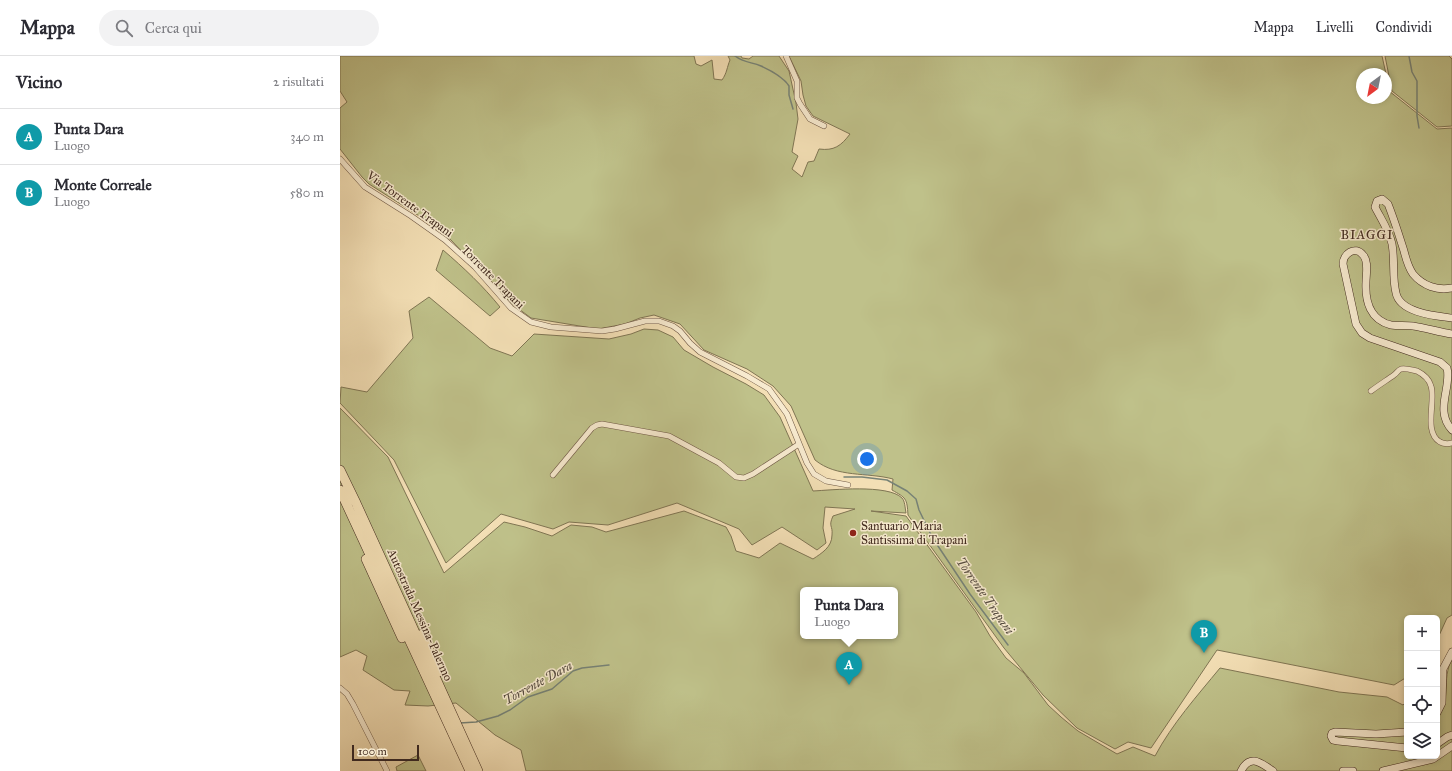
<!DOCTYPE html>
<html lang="it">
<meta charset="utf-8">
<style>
body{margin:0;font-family:"IM FELL Great Primer",serif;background:#f2f2f3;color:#2b2b33}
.controls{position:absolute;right:12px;bottom:12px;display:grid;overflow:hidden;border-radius:6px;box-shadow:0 2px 6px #0003}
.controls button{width:36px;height:36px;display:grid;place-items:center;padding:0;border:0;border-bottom:1px solid #e1e1e2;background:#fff;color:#2b2b33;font:20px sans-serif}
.compass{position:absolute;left:1016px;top:12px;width:36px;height:36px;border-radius:50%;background:#fff;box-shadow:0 2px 6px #0003;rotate:212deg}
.scale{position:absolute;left:12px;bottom:10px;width:67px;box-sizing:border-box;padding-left:4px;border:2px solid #412a1e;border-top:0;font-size:11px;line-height:14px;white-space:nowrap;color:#412a1e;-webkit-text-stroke:3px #f7eacf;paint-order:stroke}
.you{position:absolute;left:527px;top:403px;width:14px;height:14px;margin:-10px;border:3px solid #fff;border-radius:50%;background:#1a73e8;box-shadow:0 0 0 6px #1a73e833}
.badge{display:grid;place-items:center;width:26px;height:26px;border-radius:50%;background:#0b8043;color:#fff;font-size:13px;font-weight:700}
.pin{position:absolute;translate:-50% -33px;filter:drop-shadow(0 1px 2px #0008)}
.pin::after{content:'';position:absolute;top:21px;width:14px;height:12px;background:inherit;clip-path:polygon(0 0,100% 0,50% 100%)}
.popup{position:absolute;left:460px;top:531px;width:98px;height:52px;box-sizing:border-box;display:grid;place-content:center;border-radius:6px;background:#fff;filter:drop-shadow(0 1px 3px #0005);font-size:13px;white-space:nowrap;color:#7c7c81}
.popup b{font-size:15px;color:#2b2b33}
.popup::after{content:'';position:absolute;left:50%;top:100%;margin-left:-8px;border:8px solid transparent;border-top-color:#fff}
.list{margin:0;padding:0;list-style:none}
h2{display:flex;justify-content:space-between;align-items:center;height:52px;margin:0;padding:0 16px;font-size:17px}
h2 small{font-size:13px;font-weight:400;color:#7c7c81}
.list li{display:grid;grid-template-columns:26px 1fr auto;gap:12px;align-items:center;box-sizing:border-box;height:56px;padding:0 16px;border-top:1px solid #e1e1e2}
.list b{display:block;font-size:15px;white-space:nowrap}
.list p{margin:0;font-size:13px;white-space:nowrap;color:#7c7c81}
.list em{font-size:13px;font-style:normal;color:#7c7c81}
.icon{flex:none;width:22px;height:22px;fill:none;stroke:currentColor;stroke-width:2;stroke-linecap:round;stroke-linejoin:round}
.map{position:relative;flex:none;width:1112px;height:715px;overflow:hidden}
header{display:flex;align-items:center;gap:24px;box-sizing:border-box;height:56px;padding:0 20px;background:#fff;border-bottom:1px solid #e1e1e2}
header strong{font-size:19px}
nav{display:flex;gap:22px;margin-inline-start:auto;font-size:14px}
.search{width:280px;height:36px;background:#f2f2f3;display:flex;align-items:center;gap:10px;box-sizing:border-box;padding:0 14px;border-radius:22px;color:#7c7c81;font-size:15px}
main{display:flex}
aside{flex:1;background:#fff}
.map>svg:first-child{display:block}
</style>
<header>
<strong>Mappa</strong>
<div class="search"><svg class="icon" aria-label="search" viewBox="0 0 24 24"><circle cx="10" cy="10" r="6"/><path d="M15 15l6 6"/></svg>Cerca qui</div>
<nav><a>Mappa</a><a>Livelli</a><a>Condividi</a></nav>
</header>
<main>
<aside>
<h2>Vicino<small>2 risultati</small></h2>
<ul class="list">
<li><span class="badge" style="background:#0f9aa8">A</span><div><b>Punta Dara</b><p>Luogo</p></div><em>340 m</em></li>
<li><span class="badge" style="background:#0f9aa8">B</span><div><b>Monte Correale</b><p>Luogo</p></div><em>580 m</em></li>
</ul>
</aside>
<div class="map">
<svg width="1112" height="715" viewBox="0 0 1112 715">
<rect width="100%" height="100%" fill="#f3dfb5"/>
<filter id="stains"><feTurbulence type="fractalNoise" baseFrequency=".005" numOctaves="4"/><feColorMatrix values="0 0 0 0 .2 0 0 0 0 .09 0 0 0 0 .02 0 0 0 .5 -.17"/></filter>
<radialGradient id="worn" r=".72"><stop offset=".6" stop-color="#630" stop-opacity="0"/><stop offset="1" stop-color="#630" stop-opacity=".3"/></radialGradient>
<!-- green -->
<path fill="#bfc18a" stroke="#807654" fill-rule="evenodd" d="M 0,0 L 354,0 L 356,8 L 361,10 L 372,4 L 374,23 L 382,24 C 387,17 387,11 390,4 L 388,0 L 401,0 L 402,2 L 409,3 L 413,0 L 439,0 L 449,15 L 456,47 L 458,63 L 452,96 L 458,100 L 452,113 L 462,121 L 468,106 L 474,105 L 479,93 C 494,95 501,90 510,78 L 473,60 L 466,50 L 463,39 L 461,25 L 449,0 L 1042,0 L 1046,18 L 1022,18 L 1022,42 L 1046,42 L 1046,19 L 1049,35 L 1097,73 L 1112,72 L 1112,559 L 1107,562 L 1097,584 L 1097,562 L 1067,562 L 1067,621 L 1054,629 L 877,594 L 811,692 L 788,686 L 775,693 L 737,672 L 703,639 L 664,592 L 568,459 C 567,442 566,442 552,434 L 553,423 C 527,416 497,422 475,404 L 451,350 L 433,330 L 407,313 L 364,294 L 340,268 L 314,259 L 300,262 L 285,268 L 258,273 L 191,262 L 171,247 L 111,184 L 84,163 L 29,128 L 22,121 L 0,93 L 0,52 L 7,46 L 0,35 Z
M 1045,0 L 1109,0 L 1112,3 L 1112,70 L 1097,71 L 1052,35 Z
M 103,194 C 124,212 143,230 160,251 L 150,260 L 96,214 Z
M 89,241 L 150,292 L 172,300 L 194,278 L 269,283 L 291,278 L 304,273 L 318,274 L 333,281 L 344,294 L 373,311 L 406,328 L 424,339 L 440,361 L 473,435 C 492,434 548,428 562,442 C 565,445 565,452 566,457 L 531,455 L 566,460 L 636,556 L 650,580 L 666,602 L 684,617 L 708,649 L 721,661 L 738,675 L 777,698 L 793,691 L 815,700 C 832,668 857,640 880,612 L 999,636 L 1047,641 L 1063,649 L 1067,645 L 1067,700 L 1097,700 L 1097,662 C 1112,644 1101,624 1112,603 L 1112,715 L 186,715 L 181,694 L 155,679 L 116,647 L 88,650 L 65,649 L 70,635 L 54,634 L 23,614 L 27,600 L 16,594 L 0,601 L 0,352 L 48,401 L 104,517 L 164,466 L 185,471 L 212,480 L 231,469 L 252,471 L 266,476 L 344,455 L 386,471 L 391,480 L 396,495 L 419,502 L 440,487 L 473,503 C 482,497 492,491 492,479 C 493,469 488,471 493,460 L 515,453 L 485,451 L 483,472 L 486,487 L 477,494 L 442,471 L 412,489 L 399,473 L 337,447 L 268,469 L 229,466 L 213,473 L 161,458 L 106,507 L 54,404 L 0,347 L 1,331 L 27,336 L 73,282 L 69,255 ZM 463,534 L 555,534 L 555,580 L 463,580 Z
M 78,699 L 86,715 L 57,715 L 56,711 Z"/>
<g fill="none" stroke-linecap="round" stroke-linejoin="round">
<!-- stream -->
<path stroke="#778276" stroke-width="1.5" d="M 395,0 C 404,7 412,6 421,10 C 430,14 444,22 449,30 L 449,39 L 453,53
M 1069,0 L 1072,16 L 1077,25 L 1077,60 L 1079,72
M 504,421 L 522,421 L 547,424 L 567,435 L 576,443 L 579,454 L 592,481 L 630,538 L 668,589
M 120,667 L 136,666 L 158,660 L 170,654 L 188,641 L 212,633 L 233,615 L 242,612 L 269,609"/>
<!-- street casing -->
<g stroke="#6e5744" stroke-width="6">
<path id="street" d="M 446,0 L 457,25 L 457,42 L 460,48 L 470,63 L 484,70
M 0,103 L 25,131 L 71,160 L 105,184 L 135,211 L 171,252 L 191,266 L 211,271 L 262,275 L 275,273 L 305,265 L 319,265 L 333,270 L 340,275 L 350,287 L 360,296 L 407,320 L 429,333 L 447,358 L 467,407 L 474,418 L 486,425 L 508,429
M 1031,335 C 1039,329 1047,324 1054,319 C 1057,317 1058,314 1061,313 C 1066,312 1072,314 1077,315 C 1083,318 1089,323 1091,330 C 1096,345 1083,376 1100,386 C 1104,388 1108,388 1112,387
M 213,419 L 252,372 L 257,369 L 262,368 L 329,380 L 379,407 L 396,421 L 404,422 L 413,418 L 459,388
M 0,632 L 7,638 L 13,648 L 47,715"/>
</g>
<!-- secondary casing -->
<g stroke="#412a1e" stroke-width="8">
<path id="secondary" d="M 1112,232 C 1098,235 1083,230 1073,218 C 1068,211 1066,203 1064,195 C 1059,179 1054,163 1048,148 L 1042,143 L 1037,145 L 1035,151 C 1041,163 1049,174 1052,188 C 1055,204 1052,221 1056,237 C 1060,257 1096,260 1112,262
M 1112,278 C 1099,276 1086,272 1073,270 C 1066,269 1058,270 1051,269 C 1030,264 1025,245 1026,226 C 1026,218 1029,205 1023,199 C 1015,189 1003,198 1003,208 L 1016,268 L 1022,277 L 1030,282 L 1100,306 L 1107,312 C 1112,331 1094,354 1112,374
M 1097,657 L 1102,647 L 1103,613 L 1112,596
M 1067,676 L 1036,678 L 995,676 L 992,677 L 991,680 L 993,684 L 998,685 L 1067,692
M 1097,688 L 1107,681 L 1112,679
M 901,715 C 910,697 921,707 933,715
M 1003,715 L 1013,715
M 1043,715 L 1093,703 L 1112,690"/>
</g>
<!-- highway casing -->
<g stroke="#412a1e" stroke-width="10">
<path id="highway" d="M 0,414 L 16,447 L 138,715
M 0,434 L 130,715
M 26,503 L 62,582
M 82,578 L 99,616"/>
</g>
<!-- street -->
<use href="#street" stroke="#f7eacf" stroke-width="5"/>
<!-- secondary -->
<use href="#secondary" stroke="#f7eacf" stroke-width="7"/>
<!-- highway -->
<use href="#highway" stroke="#f3dfb5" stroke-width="9"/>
</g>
<!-- markers -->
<circle fill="#8f2418" stroke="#f7eacf" stroke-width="1.5" cx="513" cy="477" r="4"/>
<g text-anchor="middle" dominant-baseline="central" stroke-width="3" stroke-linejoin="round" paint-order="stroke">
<!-- street labels -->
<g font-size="12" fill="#412a1e" stroke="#f7eacf">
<text transform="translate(70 148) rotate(36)">Via Torrente Trapani</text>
<text transform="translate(153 221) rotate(45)">Torrente Trapani</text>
<text transform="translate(80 559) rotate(66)">Autostrada Messina-Palermo</text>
</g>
<!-- poi labels -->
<g font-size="12" fill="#412a1e" stroke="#f7eacf" text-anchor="start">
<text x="521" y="470">Santuario Maria<tspan x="521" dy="14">Santissima di Trapani</tspan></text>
</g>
<!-- neighbourhood labels -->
<g font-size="13" letter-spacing="1" fill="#412a1e" stroke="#f7eacf">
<text x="1027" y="179">BIAGGI</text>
</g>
<!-- water labels -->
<g font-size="13" font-style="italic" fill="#584e42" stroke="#f7eacf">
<text transform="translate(645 540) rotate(55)">Torrente Trapani</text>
<text transform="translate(198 627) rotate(-29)">Torrente Dara</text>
</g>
</g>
<rect width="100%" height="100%" filter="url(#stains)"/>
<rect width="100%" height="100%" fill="url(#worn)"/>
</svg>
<div class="controls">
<button>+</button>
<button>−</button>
<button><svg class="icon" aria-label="locate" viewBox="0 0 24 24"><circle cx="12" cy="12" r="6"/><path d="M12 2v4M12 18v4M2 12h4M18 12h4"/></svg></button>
<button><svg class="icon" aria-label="layers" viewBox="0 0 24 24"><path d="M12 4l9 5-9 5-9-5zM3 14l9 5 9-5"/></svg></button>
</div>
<svg class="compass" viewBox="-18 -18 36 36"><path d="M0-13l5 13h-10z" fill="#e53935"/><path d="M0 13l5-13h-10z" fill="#7c7c81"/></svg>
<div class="scale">100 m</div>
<div class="you"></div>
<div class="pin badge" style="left:509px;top:629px;background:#0f9aa8">A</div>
<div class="popup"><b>Punta Dara</b>Luogo</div>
<div class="pin badge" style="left:864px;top:597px;background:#0f9aa8">B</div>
</div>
</main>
